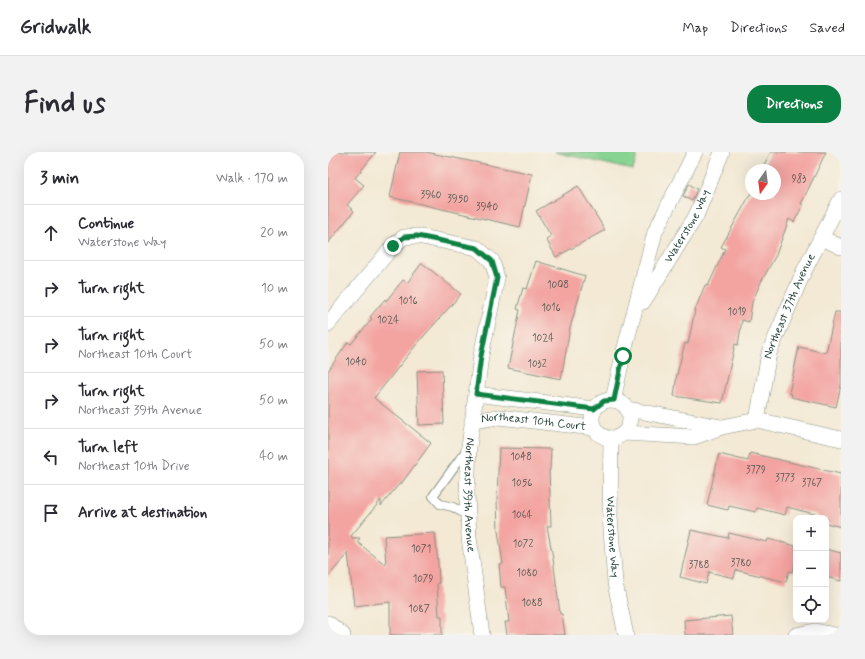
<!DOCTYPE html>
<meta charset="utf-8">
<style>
body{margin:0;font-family:Mynerve,sans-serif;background:#f2f2f3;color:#2b2b33}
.controls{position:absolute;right:12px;bottom:12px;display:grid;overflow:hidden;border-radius:8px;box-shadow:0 4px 16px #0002}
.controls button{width:36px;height:36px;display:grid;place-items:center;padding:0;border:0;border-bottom:1px solid #e1e1e2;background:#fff;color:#2b2b33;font:20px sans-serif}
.compass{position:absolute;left:417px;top:12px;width:36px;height:36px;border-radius:50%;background:#fff;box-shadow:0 4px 16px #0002;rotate:194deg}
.stop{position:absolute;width:12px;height:12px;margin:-9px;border:3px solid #0b8043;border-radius:50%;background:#fff}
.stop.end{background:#0b8043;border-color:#fff;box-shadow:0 1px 4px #0008}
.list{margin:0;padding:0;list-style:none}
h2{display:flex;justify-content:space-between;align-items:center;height:52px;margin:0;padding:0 16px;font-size:17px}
h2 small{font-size:13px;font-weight:400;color:#7c7c81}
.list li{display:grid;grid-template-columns:26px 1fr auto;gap:12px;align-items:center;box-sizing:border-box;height:56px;padding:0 16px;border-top:1px solid #e1e1e2}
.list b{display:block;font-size:15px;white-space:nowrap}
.list p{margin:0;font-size:13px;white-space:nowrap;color:#7c7c81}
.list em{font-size:13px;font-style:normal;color:#7c7c81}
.icon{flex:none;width:22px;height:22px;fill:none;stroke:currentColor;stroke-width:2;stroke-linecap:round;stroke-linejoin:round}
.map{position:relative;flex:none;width:513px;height:483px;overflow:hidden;border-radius:16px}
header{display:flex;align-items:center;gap:24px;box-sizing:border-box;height:56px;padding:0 20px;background:#fff;border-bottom:1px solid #e1e1e2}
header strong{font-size:19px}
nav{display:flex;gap:22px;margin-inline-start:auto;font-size:14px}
.intro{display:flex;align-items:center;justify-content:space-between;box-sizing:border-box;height:96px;padding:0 24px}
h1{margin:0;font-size:28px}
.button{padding:10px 18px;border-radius:16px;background:#0b8043;color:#fff;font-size:14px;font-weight:700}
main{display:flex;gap:24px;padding:0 24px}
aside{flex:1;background:#fff;border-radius:16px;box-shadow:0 4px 16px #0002}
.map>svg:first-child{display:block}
</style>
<header>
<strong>Gridwalk</strong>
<nav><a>Map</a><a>Directions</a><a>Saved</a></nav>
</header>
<div class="intro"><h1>Find us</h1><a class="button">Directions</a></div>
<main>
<aside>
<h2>3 min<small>Walk · 170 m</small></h2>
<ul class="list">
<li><svg class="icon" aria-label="ahead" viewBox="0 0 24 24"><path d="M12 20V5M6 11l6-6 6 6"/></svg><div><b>Continue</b><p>Waterstone Way</p></div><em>20 m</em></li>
<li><svg class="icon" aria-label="right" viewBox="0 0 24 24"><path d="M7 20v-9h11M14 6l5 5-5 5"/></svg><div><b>Turn right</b></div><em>10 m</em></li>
<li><svg class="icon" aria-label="right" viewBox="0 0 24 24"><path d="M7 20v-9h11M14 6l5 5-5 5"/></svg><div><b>Turn right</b><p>Northeast 10th Court</p></div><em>50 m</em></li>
<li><svg class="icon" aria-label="right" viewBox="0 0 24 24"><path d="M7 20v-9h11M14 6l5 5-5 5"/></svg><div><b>Turn right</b><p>Northeast 39th Avenue</p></div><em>50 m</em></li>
<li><svg class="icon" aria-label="left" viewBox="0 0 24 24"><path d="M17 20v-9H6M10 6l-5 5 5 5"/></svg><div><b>Turn left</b><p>Northeast 10th Drive</p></div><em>40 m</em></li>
<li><svg class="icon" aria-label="arrive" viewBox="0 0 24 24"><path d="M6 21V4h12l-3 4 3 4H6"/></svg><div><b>Arrive at destination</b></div></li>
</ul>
</aside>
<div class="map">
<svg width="513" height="483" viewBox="0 0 513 483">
<rect width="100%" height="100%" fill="#f7f3e8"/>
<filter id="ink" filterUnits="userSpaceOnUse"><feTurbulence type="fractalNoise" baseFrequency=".025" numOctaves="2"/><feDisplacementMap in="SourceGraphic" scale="8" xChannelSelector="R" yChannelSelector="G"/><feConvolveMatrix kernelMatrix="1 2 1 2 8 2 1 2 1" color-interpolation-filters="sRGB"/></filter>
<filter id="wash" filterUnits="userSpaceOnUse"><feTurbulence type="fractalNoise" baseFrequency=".012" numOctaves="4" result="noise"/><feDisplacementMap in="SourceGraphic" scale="16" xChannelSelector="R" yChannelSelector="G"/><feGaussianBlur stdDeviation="0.9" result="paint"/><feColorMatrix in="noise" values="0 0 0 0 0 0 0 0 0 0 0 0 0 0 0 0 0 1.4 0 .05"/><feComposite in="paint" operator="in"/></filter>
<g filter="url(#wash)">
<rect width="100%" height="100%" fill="#f3e9d4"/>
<!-- green -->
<path fill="#87d391" stroke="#538862" d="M 227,0 L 310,0 L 305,18 Z"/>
<g id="blocks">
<!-- building -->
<path fill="#f3a3a0" d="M 0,0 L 48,0 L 27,26 L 36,33 L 19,53 L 26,59 L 0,91 Z
M 72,0 L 98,0 L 204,22 L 192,75 L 62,45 Z
M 443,0 L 498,0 L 473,52 L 475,53 L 466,70 L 461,67 L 448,103 L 433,130 L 424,150 L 421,170 L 414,168 L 410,193 L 407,192 L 394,251 L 346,244 L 349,222 L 357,191 L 360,192 L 367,158 L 377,133 L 380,134 L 397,97 L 393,95 L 423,41 L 447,42 L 447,18 L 433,18 Z
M 361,32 L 369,37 L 364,49 L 355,44 Z
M 250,34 L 277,78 L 228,105 L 218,87 L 223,84 L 208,59 Z
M 208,109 L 257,124 L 242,176 L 233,227 L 180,216 L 192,158 L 189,157 L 195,136 L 199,137 Z
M 94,111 L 133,142 L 88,193 L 46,246 L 103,291 L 73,332 L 72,331 L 53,354 L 53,348 L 23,384 L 25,386 L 32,386 L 29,390 L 58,413 L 56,384 L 107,381 L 110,411 L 111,431 L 109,431 L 111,464 L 114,464 L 114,483 L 62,483 L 62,450 L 26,454 L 20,401 L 0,425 L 0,219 L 20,190 L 23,192 L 44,167 L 42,165 L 57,147 L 58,149 L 75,128 L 79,131 Z
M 507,160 L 513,160 L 513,233 L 508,255 L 463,245 L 464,242 L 461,241 L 471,195 L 498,201 Z
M 114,218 L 116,272 L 91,273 L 89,219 Z
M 171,296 L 223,297 L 222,318 L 221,318 L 223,374 L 219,374 L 225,406 L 232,462 L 234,462 L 237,483 L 179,483 L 177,470 L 181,470 L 177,435 L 173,435 L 171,412 L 175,412 L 170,379 L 169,347 Z
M 422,301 L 513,322 L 513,375 L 498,371 L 498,366 L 489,366 L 490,363 L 459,355 L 457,363 L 429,356 L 428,360 L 401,354 L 400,358 L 379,353 L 391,302 L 420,309 Z
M 363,378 L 400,386 L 401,381 L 439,390 L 440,387 L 468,394 L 468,407 L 465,420 L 461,419 L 458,430 L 408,418 L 406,426 L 381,420 L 378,432 L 352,425 Z
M 498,397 L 513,401 L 513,429 L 498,425 Z
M 403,464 L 405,483 L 357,483 L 356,468 Z"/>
</g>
</g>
<g filter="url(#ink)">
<use href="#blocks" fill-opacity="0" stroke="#899384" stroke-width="1"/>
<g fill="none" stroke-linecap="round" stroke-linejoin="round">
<!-- service casing -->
<g stroke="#899384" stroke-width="10">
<path id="service" d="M 139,297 L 105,344 L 112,352 L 125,355 L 140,364"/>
</g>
<!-- minor casing -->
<g stroke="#899384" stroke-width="16">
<g id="minor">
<path d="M 494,86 L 513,95"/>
<path id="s1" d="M 315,150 L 368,64 L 394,0"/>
<path id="s2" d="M 0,172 L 65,94 L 76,85 L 89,84 L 149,96 L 164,109 L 169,126 L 153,204 L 141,295 L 139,342 L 141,385 L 154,483"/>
<path d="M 148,242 L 266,257"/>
<circle cx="283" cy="267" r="19"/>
<path d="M 285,248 L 295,203 L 327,80 L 367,0"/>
<path d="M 300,257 L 393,275"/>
<path id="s3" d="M 429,268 L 441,201 L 476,119 L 513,47"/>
<path id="s4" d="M 144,269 L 171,265 L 266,276"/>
<path d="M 296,281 L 366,285 L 394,275 L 429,268 L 513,287"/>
<path id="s5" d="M 283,286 L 282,364 L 287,431 L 298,483"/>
<path d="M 0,471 L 15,483"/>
<path d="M 468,483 L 487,479 L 507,483"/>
</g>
</g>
<!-- service -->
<use href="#service" stroke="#fff" stroke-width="8"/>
<!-- minor -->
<use href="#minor" stroke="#fff" stroke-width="15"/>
</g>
</g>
<g fill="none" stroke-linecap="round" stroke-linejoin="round" filter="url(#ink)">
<!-- route -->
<path stroke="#0b8043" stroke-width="5" d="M 65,94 L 76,85 L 89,84 L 149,96 L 164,109 L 169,126 L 153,204 L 148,242 L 266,257 L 276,249 L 286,248 L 295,204"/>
</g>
<g text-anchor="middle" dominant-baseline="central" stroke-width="3.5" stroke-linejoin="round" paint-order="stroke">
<!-- number labels -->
<g font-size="10" fill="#54564f">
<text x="471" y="27">983</text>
<text x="103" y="43">3960</text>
<text x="130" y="47">3950</text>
<text x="159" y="55">3940</text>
<text x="230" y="133">1008</text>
<text x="80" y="149">1016</text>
<text x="223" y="156">1016</text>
<text x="409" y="160">1019</text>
<text x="60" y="168">1024</text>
<text x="215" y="186">1024</text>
<text x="28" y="210">1040</text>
<text x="209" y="212">1032</text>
<text x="193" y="305">1048</text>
<text x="428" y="318">3779</text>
<text x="457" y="326">3773</text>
<text x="194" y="331">1056</text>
<text x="484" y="331">3767</text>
<text x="194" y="363">1064</text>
<text x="195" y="392">1072</text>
<text x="93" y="397">1071</text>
<text x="413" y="411">3780</text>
<text x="371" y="413">3788</text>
<text x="199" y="421">1080</text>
<text x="95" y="427">1079</text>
<text x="204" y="451">1088</text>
<text x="91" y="457">1087</text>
</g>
<!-- street labels -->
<g font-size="12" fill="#1f3d34" stroke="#f7f3e8">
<text stroke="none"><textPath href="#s1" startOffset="88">Waterstone Way</textPath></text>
<text stroke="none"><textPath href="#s3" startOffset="119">Northeast 37th Avenue</textPath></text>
<text stroke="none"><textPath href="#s4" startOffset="62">Northeast 10th Court</textPath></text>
<text stroke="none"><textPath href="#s2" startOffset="447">Northeast 39th Avenue</textPath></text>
<text stroke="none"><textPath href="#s5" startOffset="99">Waterstone Way</textPath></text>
</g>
</g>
</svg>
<div class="controls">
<button>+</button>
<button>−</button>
<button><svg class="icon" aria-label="locate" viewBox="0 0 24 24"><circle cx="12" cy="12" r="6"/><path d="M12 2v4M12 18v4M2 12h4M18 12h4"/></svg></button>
</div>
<svg class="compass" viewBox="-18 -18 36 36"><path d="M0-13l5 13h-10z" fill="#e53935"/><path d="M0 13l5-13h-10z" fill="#7c7c81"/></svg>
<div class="stop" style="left:295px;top:204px"></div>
<div class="stop end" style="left:65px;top:94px"></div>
</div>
</main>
